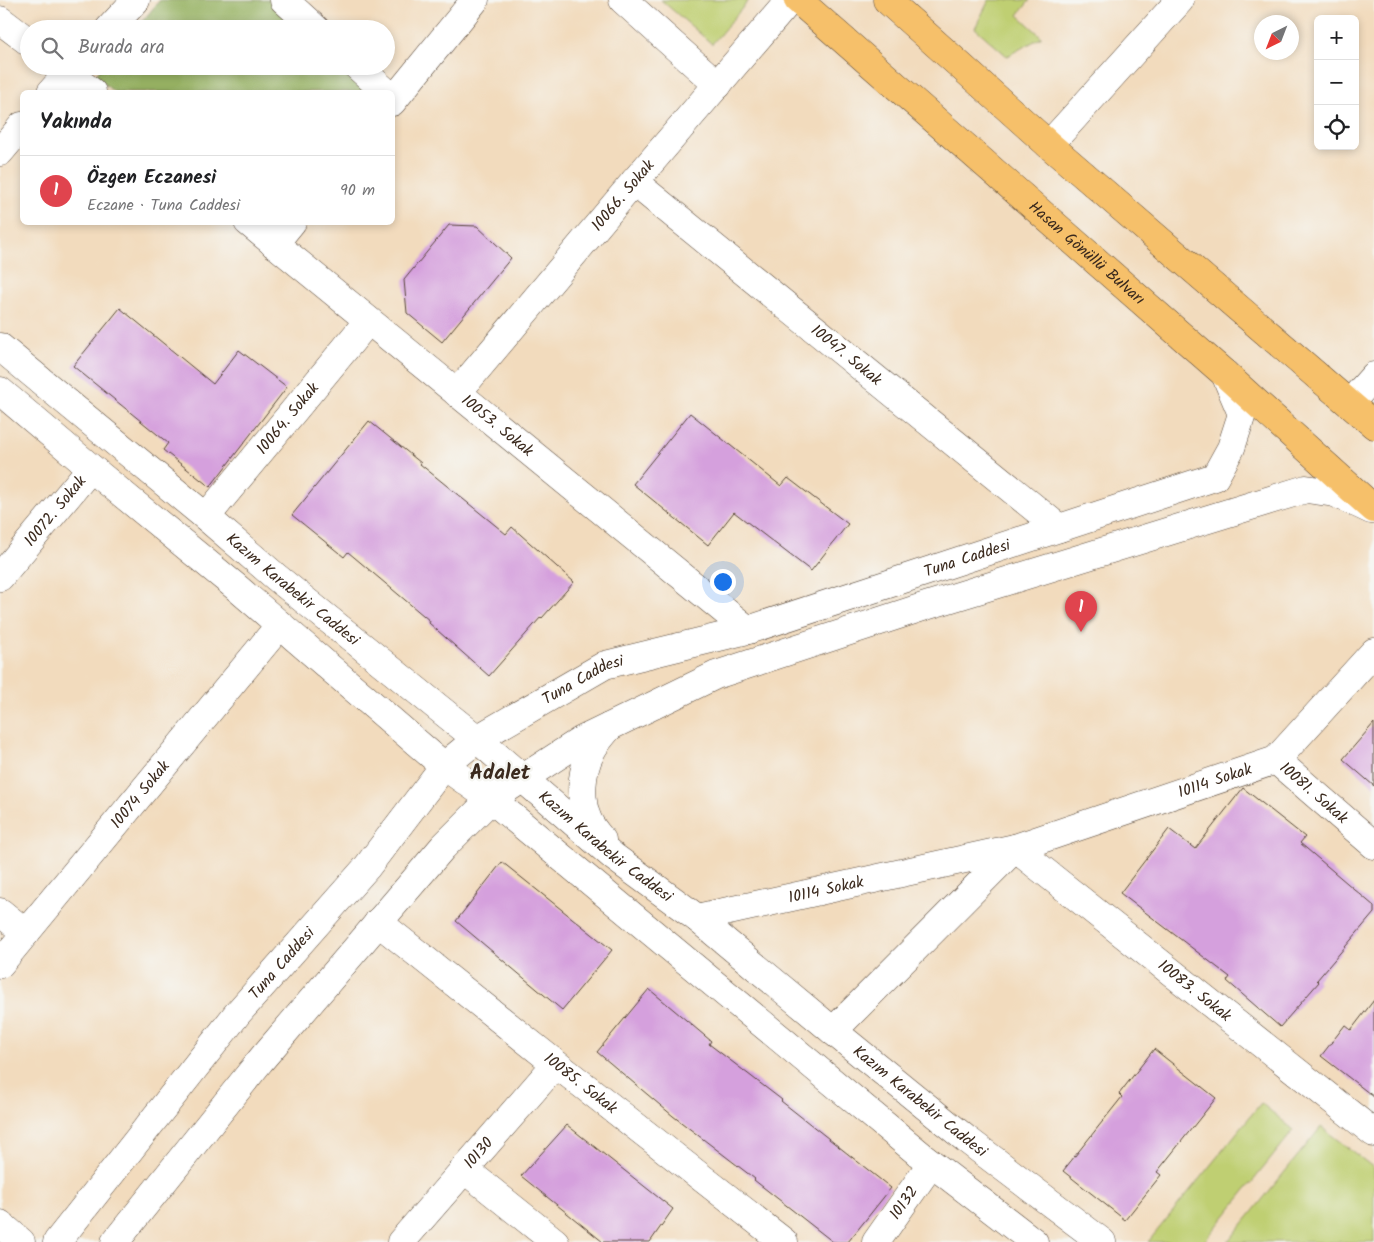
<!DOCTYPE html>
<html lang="tr">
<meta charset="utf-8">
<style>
body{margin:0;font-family:Kalam,sans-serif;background:#f6f6f6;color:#202124}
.controls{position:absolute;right:15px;top:15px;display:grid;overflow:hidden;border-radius:8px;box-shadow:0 2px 8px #0003}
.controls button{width:45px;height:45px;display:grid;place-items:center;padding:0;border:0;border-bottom:1px solid #e0e0e0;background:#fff;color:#202124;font:25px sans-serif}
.compass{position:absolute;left:1254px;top:15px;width:45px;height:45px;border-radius:50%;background:#fff;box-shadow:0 2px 8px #0003;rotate:222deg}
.you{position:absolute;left:722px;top:581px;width:18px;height:18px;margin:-12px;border:4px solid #fff;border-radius:50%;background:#1a73e8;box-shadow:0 0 0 8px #1a73e833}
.badge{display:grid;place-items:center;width:32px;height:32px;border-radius:50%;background:#ea580c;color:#fff;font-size:16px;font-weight:700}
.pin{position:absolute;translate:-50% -41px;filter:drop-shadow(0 1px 2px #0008)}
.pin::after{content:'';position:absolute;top:26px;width:18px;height:15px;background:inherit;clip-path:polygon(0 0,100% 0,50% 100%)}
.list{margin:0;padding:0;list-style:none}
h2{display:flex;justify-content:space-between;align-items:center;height:65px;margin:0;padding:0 20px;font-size:21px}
h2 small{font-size:16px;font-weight:400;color:#757577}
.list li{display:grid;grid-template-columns:32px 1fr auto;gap:15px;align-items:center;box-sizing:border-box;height:70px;padding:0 20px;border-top:1px solid #e0e0e0}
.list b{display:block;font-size:19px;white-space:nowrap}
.list p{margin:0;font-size:16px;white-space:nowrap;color:#757577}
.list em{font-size:16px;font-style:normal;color:#757577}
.icon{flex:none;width:28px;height:28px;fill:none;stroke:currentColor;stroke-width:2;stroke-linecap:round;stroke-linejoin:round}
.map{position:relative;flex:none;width:1374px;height:1242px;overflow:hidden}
.search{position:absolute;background:#fff;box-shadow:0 2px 8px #0003;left:20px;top:20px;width:375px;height:55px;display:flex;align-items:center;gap:12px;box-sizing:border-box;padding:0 18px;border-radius:28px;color:#757577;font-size:19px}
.panel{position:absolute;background:#fff;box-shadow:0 2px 8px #0003;left:20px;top:90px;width:375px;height:135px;border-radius:8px}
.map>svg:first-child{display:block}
</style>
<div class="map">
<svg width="1374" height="1242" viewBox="0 0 1374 1242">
<rect width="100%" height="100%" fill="#f6f6f2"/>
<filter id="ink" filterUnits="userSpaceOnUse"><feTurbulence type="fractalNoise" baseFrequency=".02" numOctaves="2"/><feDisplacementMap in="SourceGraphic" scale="10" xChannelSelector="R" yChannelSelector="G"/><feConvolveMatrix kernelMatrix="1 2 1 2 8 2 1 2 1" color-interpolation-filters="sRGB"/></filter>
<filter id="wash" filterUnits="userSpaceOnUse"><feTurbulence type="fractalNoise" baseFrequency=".0096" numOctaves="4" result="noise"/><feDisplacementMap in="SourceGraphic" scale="20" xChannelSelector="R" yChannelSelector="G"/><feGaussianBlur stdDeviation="1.12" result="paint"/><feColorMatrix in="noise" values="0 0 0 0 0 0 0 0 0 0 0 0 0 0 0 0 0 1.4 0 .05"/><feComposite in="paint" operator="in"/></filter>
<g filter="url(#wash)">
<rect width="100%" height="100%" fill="#f2dbbd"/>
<!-- green -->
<path fill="#bfcf72" stroke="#7d7c48" d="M 661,0 L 749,0 L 712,44 Z
M 989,0 L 1030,0 L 1018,15 L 1042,37 L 1007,56 L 975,28 Z
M 1261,1103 L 1294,1130 L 1204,1242 L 1148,1242 Z
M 1321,1127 L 1374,1168 L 1374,1242 L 1228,1242 Z"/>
<!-- forest -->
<path fill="#97b264" stroke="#696e41" d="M 160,0 L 269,0 L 303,29 L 136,29 Z
M 103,66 L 346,66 L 368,92 L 114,92 L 95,76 Z"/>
<g id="blocks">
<!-- building -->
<path fill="#d5a0dd" d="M 449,225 L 477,226 L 511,258 L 442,342 L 407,313 L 404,280 Z
M 120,308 L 213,384 L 239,350 L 287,387 L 210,487 L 163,450 L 168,443 L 73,366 Z
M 690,413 L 781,486 L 788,478 L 848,524 L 811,571 L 734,512 L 708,545 L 633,484 Z
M 369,421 L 421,463 L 420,464 L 506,534 L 512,527 L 574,582 L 542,618 L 541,617 L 489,676 L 429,623 L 430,621 L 348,552 L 344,557 L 292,515 Z
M 1374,723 L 1374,786 L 1343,759 Z
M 1243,788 L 1305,837 L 1300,843 L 1374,906 L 1374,913 L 1317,980 L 1319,982 L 1280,1027 L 1227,981 L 1230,977 L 1120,893 L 1169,829 L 1195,849 Z
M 502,862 L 612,950 L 562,1010 L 456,921 Z
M 649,989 L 711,1041 L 709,1044 L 782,1100 L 781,1101 L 891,1188 L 848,1242 L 833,1242 L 754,1180 L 755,1179 L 673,1116 L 597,1052 Z
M 1374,1000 L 1374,1097 L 1321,1056 L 1345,1025 L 1351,1030 Z
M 1154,1049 L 1216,1098 L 1157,1172 L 1161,1175 L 1125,1220 L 1063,1171 L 1122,1097 L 1119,1094 Z
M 567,1125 L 673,1209 L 650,1242 L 603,1242 L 521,1176 Z"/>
</g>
</g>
<g filter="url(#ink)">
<use href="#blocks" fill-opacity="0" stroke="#564536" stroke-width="1"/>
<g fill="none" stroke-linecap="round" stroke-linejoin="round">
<!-- minor casing -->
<g stroke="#564536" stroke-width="29">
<g id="minor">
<path d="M 284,0 L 316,29"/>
<path d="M 623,0 L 718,85"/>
<path d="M 0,20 L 29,42"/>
<path d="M 109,29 L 136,0"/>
<path d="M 59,66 L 92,92"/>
<path d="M 357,66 L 386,92"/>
<path d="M 51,92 L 74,66"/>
<path d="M 392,102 L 475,0"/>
<path d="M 1049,145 L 1180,0"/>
<path d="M 0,152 L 22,126"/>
<path id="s1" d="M 634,182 L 1059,528"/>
<path id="s2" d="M 248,222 L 748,630"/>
<path d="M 274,244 L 292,222"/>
<path id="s3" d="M 457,393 L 634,182 L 790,0"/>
<path id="s4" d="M 206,517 L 368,321"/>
<path id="s5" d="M 0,577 L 91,468"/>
<path id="s6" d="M 1276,760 L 1374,845"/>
<path d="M 0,912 L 26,933"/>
<path id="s7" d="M 697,918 L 1015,848 L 1374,1133"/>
<path id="s8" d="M 378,922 L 556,1064 L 784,1242"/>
<path id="s9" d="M 0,964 L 280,625"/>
<path id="s10" d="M 833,1031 L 1015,848 L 1276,760 L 1374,652"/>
<path d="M 464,1169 L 555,1242"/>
<path id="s11" d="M 401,1242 L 556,1064"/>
<path id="s12" d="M 876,1242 L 931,1164"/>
</g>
</g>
<!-- tertiary casing -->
<g stroke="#564536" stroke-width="29">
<g id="tertiary">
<path id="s13" d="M 0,347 L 206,517 L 276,577 L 477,739 L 614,857 L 697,918 L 833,1031 L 966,1139 L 1102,1242"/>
<path d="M 0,391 L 91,468 L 236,587 L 444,766 L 491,799 L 922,1156 L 1034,1242"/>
<path d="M 1350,403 L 1374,376"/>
<path d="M 602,840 C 597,834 591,827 588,820 C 579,800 581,772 591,752 C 595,743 603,735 609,727"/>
<path d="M 0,1224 L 21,1242"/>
<path id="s14" d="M 57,1242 L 237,1014 L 367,867 L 444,766 L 477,739 L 605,665 L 748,630 L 1215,477 L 1231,448 L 1242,414 L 1225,374"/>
<path d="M 115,1242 L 260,1061 L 443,847 L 491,799 L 582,740 L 716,675 L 929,605 L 1306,489 L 1335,493 L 1371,510"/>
</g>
</g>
<!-- primary casing -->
<g stroke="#564536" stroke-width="29">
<g id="primary">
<path id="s15" d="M 798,0 L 1225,374 L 1374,509"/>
<path d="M 887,0 L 1049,145 L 1374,425"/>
</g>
</g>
<!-- minor -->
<use href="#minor" stroke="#fff" stroke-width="28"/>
<!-- tertiary -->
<use href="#tertiary" stroke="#fff" stroke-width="28"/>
<!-- primary -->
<use href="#primary" stroke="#f6c06b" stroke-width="28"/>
</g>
</g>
<g text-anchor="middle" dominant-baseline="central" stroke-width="5" stroke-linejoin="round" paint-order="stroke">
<!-- street labels -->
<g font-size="16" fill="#3b2a1e" stroke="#f6f6f2">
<text stroke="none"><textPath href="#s3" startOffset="258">10066. Sokak</textPath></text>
<text stroke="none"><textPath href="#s15" startOffset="384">Hasan Gönüllü Bulvarı</textPath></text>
<text stroke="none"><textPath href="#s1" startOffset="274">10047. Sokak</textPath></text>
<text stroke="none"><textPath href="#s4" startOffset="128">10064. Sokak</textPath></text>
<text stroke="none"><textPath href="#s2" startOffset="322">10053. Sokak</textPath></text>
<text stroke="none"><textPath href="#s5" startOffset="86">10072. Sokak</textPath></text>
<text stroke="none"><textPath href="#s14" startOffset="1182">Tuna Caddesi</textPath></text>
<text stroke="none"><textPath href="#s13" startOffset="380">Kazım Karabekir Caddesi</textPath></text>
<text stroke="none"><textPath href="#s14" startOffset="778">Tuna Caddesi</textPath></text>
<text stroke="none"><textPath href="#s10" startOffset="469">10114 Sokak</textPath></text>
<text stroke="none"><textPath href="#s6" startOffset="50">10081. Sokak</textPath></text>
<text stroke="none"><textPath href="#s9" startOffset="220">10074 Sokak</textPath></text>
<text stroke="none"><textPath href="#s13" startOffset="785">Kazım Karabekir Caddesi</textPath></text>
<text stroke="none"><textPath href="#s7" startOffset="132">10114 Sokak</textPath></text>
<text stroke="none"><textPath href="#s14" startOffset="358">Tuna Caddesi</textPath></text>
<text stroke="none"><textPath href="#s7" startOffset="555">10083. Sokak</textPath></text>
<text stroke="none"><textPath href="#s8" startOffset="259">10085. Sokak</textPath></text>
<text stroke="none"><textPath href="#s13" startOffset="1190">Kazım Karabekir Caddesi</textPath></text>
<text stroke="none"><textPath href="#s11" startOffset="118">10130</textPath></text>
<text stroke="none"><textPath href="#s12" startOffset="48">10132</textPath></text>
</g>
<!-- district labels -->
<g font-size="21" font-weight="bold" fill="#3b2a1e" stroke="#f6f6f2">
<text x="500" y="773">Adalet</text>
</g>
</g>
</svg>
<div class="controls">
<button>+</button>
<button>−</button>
<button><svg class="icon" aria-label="locate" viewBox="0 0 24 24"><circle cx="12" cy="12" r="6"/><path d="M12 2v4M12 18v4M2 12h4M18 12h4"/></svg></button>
</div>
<svg class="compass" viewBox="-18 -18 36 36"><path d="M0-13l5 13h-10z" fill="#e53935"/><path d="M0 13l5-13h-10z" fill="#757577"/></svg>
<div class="you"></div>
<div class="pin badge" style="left:1081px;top:632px;background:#e0444e">1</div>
<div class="search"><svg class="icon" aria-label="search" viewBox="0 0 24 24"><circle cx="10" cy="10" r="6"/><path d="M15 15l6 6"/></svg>Burada ara</div>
<section class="panel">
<h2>Yakında<small></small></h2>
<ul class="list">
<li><span class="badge" style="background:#e0444e">1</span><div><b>Özgen Eczanesi</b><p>Eczane · Tuna Caddesi</p></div><em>90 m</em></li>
</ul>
</section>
</div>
